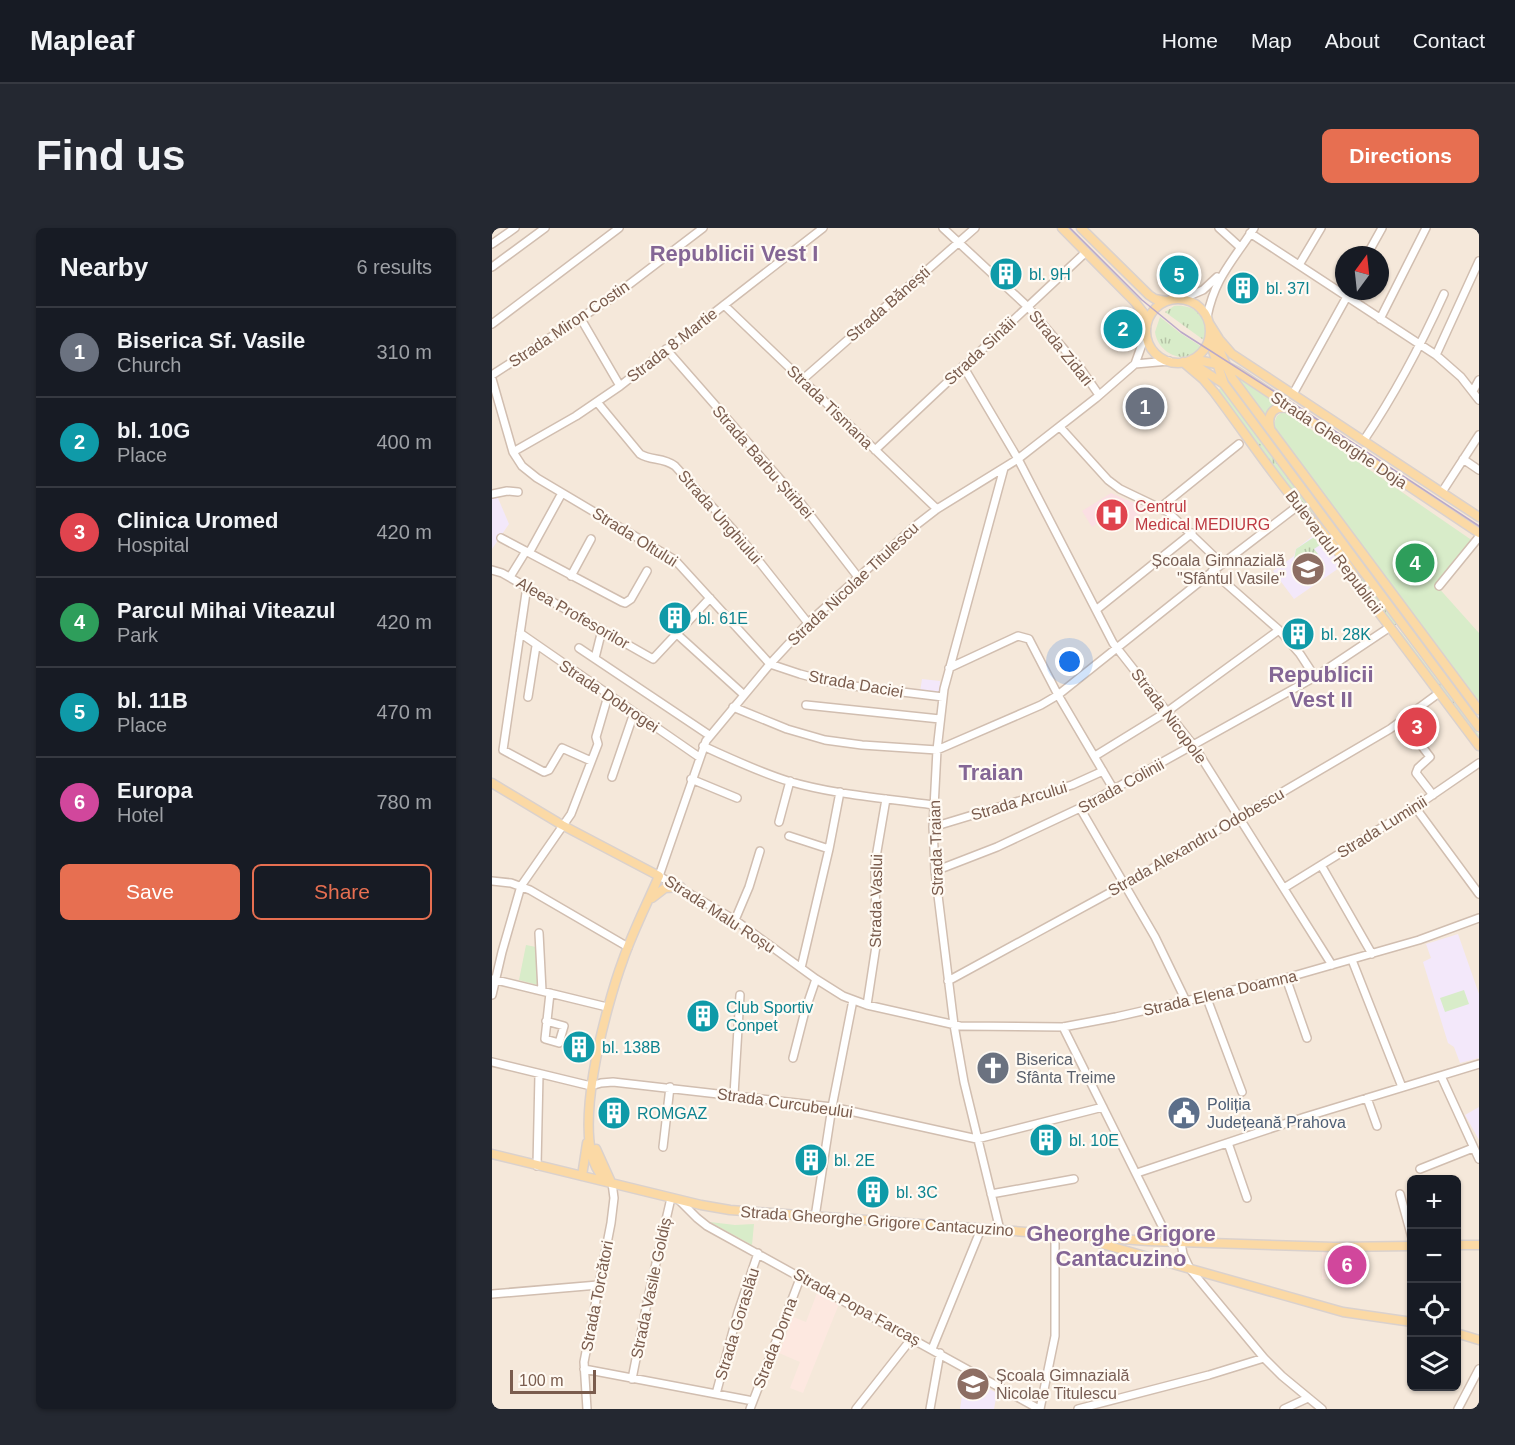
<!DOCTYPE html>
<meta charset="utf-8">
<style>
body{margin:0;font-family:Helvetica,sans-serif;background:#242831;color:#f1f3f6}
.controls{position:absolute;right:18px;bottom:18px;display:grid;overflow:hidden;border-radius:9px;box-shadow:0 2px 4px #0004}
.controls button{width:54px;height:54px;display:grid;place-items:center;padding:0;border:0;border-bottom:2px solid #363941;background:#171b24;color:#f1f3f6;font:30px sans-serif}
.compass{position:absolute;left:843px;top:18px;width:54px;height:54px;border-radius:50%;background:#171b24;box-shadow:0 2px 4px #0004;rotate:15deg}
.scale{position:absolute;left:18px;bottom:15px;width:86px;box-sizing:border-box;padding-left:6px;border:3px solid #7a5c4d;border-top:0;font-size:16px;line-height:21px;white-space:nowrap;color:#7a5c4d;-webkit-text-stroke:4px #fffaf3;paint-order:stroke}
.you{position:absolute;left:578px;top:434px;width:21px;height:21px;margin:-15px;border:4px solid #fff;border-radius:50%;background:#1a73e8;box-shadow:0 0 0 9px #1a73e833}
.badge{display:grid;place-items:center;width:39px;height:39px;border-radius:50%;background:#e76f51;color:#fff;font-size:20px;font-weight:700}
.pin{position:absolute;translate:-50% -50%;border:3px solid #fff;box-shadow:0 2px 6px #0006}
.list{margin:0;padding:0;list-style:none}
h2{display:flex;justify-content:space-between;align-items:center;height:78px;margin:0;padding:0 24px;font-size:26px}
h2 small{font-size:20px;font-weight:400;color:#9ea1a6}
.list li{display:grid;grid-template-columns:39px 1fr auto;gap:18px;align-items:center;box-sizing:border-box;height:90px;padding:0 24px;border-top:2px solid #363941}
.list b{display:block;font-size:22px;white-space:nowrap}
.list p{margin:0;font-size:20px;white-space:nowrap;color:#9ea1a6}
.list em{font-size:20px;font-style:normal;color:#9ea1a6}
.actions{display:flex;gap:12px;padding:18px 24px}
.actions a{flex:1;padding:14px 0;border:2px solid #e76f51;border-radius:9px;text-align:center;font-size:21px;color:#e76f51}
.actions .main{background:#e76f51;color:#fff}
.icon{flex:none;width:33px;height:33px;fill:none;stroke:currentColor;stroke-width:2;stroke-linecap:round;stroke-linejoin:round}
.map{position:relative;flex:none;width:987px;height:1181px;overflow:hidden;border-radius:9px}
header{display:flex;align-items:center;gap:36px;box-sizing:border-box;height:84px;padding:0 30px;background:#171b24;border-bottom:2px solid #363941}
header strong{font-size:28px}
nav{display:flex;gap:33px;margin-inline-start:auto;font-size:21px}
.intro{display:flex;align-items:center;justify-content:space-between;box-sizing:border-box;height:144px;padding:0 36px}
h1{margin:0;font-size:42px}
.button{padding:15px 27px;border-radius:9px;background:#e76f51;color:#fff;font-size:21px;font-weight:700}
main{display:flex;gap:36px;padding:0 36px}
aside{flex:1;background:#171b24;border-radius:9px;box-shadow:0 2px 4px #0004}
.map>svg:first-child{display:block}
</style>
<header>
<strong>Mapleaf</strong>
<nav><a>Home</a><a>Map</a><a>About</a><a>Contact</a></nav>
</header>
<div class="intro"><h1>Find us</h1><a class="button">Directions</a></div>
<main>
<aside>
<h2>Nearby<small>6 results</small></h2>
<ul class="list">
<li><span class="badge" style="background:#6b7280">1</span><div><b>Biserica Sf. Vasile</b><p>Church</p></div><em>310 m</em></li>
<li><span class="badge" style="background:#0f9aa8">2</span><div><b>bl. 10G</b><p>Place</p></div><em>400 m</em></li>
<li><span class="badge" style="background:#e0444e">3</span><div><b>Clinica Uromed</b><p>Hospital</p></div><em>420 m</em></li>
<li><span class="badge" style="background:#2e9e5b">4</span><div><b>Parcul Mihai Viteazul</b><p>Park</p></div><em>420 m</em></li>
<li><span class="badge" style="background:#0f9aa8">5</span><div><b>bl. 11B</b><p>Place</p></div><em>470 m</em></li>
<li><span class="badge" style="background:#d1479c">6</span><div><b>Europa</b><p>Hotel</p></div><em>780 m</em></li>
</ul>
<div class="actions"><a class="main">Save</a><a>Share</a></div>
</aside>
<div class="map">
<svg width="987" height="1181" viewBox="0 0 987 1181">
<defs>
<pattern id="grass-tufts" width="24" height="20" patternUnits="userSpaceOnUse" patternTransform="scale(1.5)"><rect width="24" height="20" fill="#d8ecc9"/><path d="M3 7l-1-3M5 7V3M7 7l1-3M15 17l-1-3M17 17v-4M19 17l1-3" fill="none" stroke="#b4c2a5"/></pattern>
</defs>
<rect width="100%" height="100%" fill="#fdf6ec"/>
<!-- residential -->
<path fill="#f5e8da" fill-rule="evenodd" d="M 0,0 L 987,0 L 987,1181 L 0,1181 ZM 852,27 L 888,27 L 888,63 L 852,63 ZM 920,952 L 964,952 L 964,1158 L 920,1158 Z"/>
<!-- commercial -->
<path fill="#fde8e0" d="M 830,1021 L 864,1022 L 864,1050 L 830,1051 Z
M 325,1065 L 347,1076 L 311,1165 L 298,1160 L 308,1134 L 287,1125 L 301,1089 L 314,1094 Z"/>
<!-- education -->
<path fill="#f3e8fa" d="M 0,270 L 6,270 L 17,296 L 0,321 Z
M 822,307 L 825,311 L 835,313 L 848,331 L 847,332 L 850,338 L 802,371 L 781,343 L 802,328 L 804,321 Z
M 430,451 L 448,453 L 447,466 L 428,464 Z
M 966,706 L 987,766 L 987,830 L 968,835 L 962,819 L 956,815 L 931,734 L 939,730 L 934,716 Z
M 987,879 L 987,912 L 973,887 Z
M 473,1148 L 505,1165 L 502,1181 L 468,1181 Z"/>
<!-- medical -->
<path fill="#fbdfe3" d="M 619,265 L 637,273 L 657,280 L 624,304 L 613,291 L 600,299 L 590,283 Z"/>
<!-- grass -->
<path fill="url(#grass-tufts)" d="M 682,78 C 704,76 720,91 713,113 L 673,84 Z
M 668,89 L 688,105 L 710,119 C 694,139 666,126 663,104 Z
M 739,154 L 835,284 L 832,287 L 735,157 Z
M 729,160 L 827,290 L 825,291 L 803,268 L 726,162 Z
M 840,288 L 914,388 L 911,391 L 835,291 Z
M 831,294 L 906,395 L 902,398 C 876,364 854,329 829,295 Z
M 822,309 L 828,317 L 822,321 L 826,326 L 807,339 L 802,331 L 804,321 Z
M 909,404 L 987,507 L 987,515 L 906,406 Z"/>
<!-- green -->
<path fill="#d8ecc9" d="M 739,146 L 785,175 L 777,181 L 773,187 Z
M 789,185 L 795,185 L 981,313 L 944,357 L 987,405 L 987,473 L 781,198 L 785,188 Z
M 34,717 L 44,719 L 46,757 L 27,752 Z
M 972,762 L 977,776 L 953,784 L 948,770 Z
M 218,994 L 243,997 L 262,996 L 260,1017 Z"/>
<g fill="none" stroke-linecap="round" stroke-linejoin="round">
<!-- minor casing -->
<g stroke="#d1beb0" stroke-width="10">
<path id="minor" d="M 451,0 L 536,79 L 589,141 L 607,167
M 727,0 L 748,19
M 758,5 L 944,127 L 969,149 L 987,172
M 0,16 L 23,0
M 875,27 L 890,0
M 807,37 L 829,0
M 0,39 L 53,0
M 690,71 L 711,62 L 725,49
M 232,77 L 445,281
M 715,89 C 723,49 741,33 762,0
M 89,91 L 128,158
M 888,91 L 934,0
M 0,96 L 127,0
M 654,105 L 643,136 L 604,170 L 526,231 L 445,281 L 423,298 L 316,395 L 278,436 L 214,513 L 167,648 L 243,692 L 324,751 L 351,768 L 375,777 L 468,798 L 571,799 L 624,789 L 794,750 L 927,712 L 987,690
M 174,121 L 308,274 L 366,349
M 944,127 L 987,33
M 643,136 L 677,133
M 471,138 L 526,231 L 621,415 L 702,518 L 840,737
M 0,147 L 118,71 L 211,0
M 0,151 L 21,224 L 30,238 L 45,250 L 183,332 L 278,436 L 308,446 L 345,456 L 451,469
M 310,152 L 483,0
M 981,163 L 987,152
M 801,166 L 858,63
M 105,174 L 148,226 C 159,233 171,229 183,238 L 247,308 L 316,395
M 568,199 L 616,252 L 628,261 L 676,284 L 730,336
M 872,212 C 905,163 928,119 952,66
M 383,222 L 594,24
M 21,224 L 84,188 L 128,158 L 331,0
M 971,231 L 987,242
M 950,264 L 987,207
M 0,266 L 15,263 L 26,264
M 669,279 L 747,216
M 9,310 L 130,374 L 133,375 L 139,371 L 155,343
M 37,325 L 70,265
M 0,342 L 10,345 L 161,431 L 218,370
M 720,343 L 787,402 L 808,426 L 823,449
M 79,348 L 99,311
M 18,349 L 34,323
M 35,358 L 11,522 L 52,544 L 57,542 L 70,520 L 99,533
M 947,358 L 987,309
M 604,382 L 700,305
M 28,405 L 207,529
M 186,407 L 251,466
M 87,420 L 217,507
M 103,430 L 110,402
M 457,440 L 526,408 L 537,411 L 566,467 L 622,562
M 36,469 L 44,418
M 314,477 L 448,491
M 241,479 L 295,501 L 333,512 L 370,517 L 445,522 L 549,477 L 566,467 L 730,336 L 807,277
M 929,517 L 938,529 L 926,540 L 924,545 L 941,567
M 211,518 C 239,531 267,544 296,553 C 343,567 393,570 441,577
M 603,528 L 676,483 L 787,402
M 120,549 L 142,485
M 199,551 L 245,570
M 923,579 L 987,666
M 588,580 L 663,709 L 694,773
M 287,594 L 298,553
M 441,599 L 580,557 L 611,543
M 297,608 L 337,621
M 829,637 L 880,726
M 443,643 L 505,619 L 588,580 L 823,449 L 898,399
M 0,653 L 19,655 L 38,662 L 136,719
M 792,660 L 923,579 L 987,535
M 243,692 L 257,659 L 268,623
M 47,705 L 50,763
M 860,732 L 910,859
M 309,740 L 337,621 L 348,564
M 794,750 L 815,810
M 0,751 L 115,779
M 456,753 L 632,657 L 898,501 L 947,465
M 0,767 L 10,724 L 29,658 L 79,586 L 106,516 L 104,509 L 116,468
M 714,768 L 750,864
M 375,777 L 384,718 L 383,635 L 394,571
M 54,793 L 72,798 L 67,815 L 53,811 L 58,765
M 571,799 L 678,1014
M 301,830 L 313,783 L 324,751
M 0,834 L 99,858 L 109,855 L 121,854 L 340,879 L 485,911 L 611,879
M 949,848 L 987,931
M 242,867 L 248,767
M 875,870 L 885,898
M 736,915 L 755,970
M 171,919 L 178,859
M 45,938 L 47,846
M 928,941 L 981,920
M 645,945 L 813,889 L 987,836
M 499,966 L 582,951
M 908,966 L 920,1010
M 187,972 L 205,990 L 215,998 L 547,1181
M 323,989 L 340,879 L 361,772
M 508,1002 L 472,854 L 462,797 L 443,643 L 441,599 L 445,522 L 452,461 L 512,240
M 689,1015 L 691,1026 L 698,1041 L 772,1130 L 790,1148 L 830,1181
M 0,1066 L 106,1057
M 440,1121 L 489,1001
M 92,1141 L 261,1173
M 140,1151 L 156,1070 L 179,970
M 224,1166 L 246,1084 L 266,1025
M 95,1181 L 92,1134 L 119,995 L 122,970 L 120,955
M 258,1181 L 309,1048
M 364,1181 L 420,1110
M 438,1181 L 448,1125
M 548,1181 L 563,1108 L 563,1007
M 586,1181 L 717,1147 L 772,1130
M 792,1181 L 816,1170
M 966,1181 L 987,1141"/>
</g>
<!-- major casing -->
<g stroke="#dad1cd" stroke-width="11">
<path id="major" d="M 570,0 L 643,74 L 656,91
M 589,0 L 657,67 L 663,71 L 673,73
M654 103a32 32 0 1 1 64 0a32 32 0 1 1-64 0Z
M 717,95 L 727,111 L 740,126 L 987,289
M 719,104 L 740,150 L 987,482
M 717,111 L 732,156 L 987,499
M 701,131 L 734,138 L 746,144 L 987,305
M 697,133 L 732,156
M 691,134 L 711,151 L 722,164 C 750,201 777,242 807,278 C 829,303 853,327 867,358 L 987,518
M 778,200 C 775,187 781,177 796,180
M 0,555 L 70,597 L 167,648 C 155,676 141,703 131,732 C 116,772 72,924 115,952
M 160,670 L 173,660 L 189,659
M 104,921 L 118,952
M 0,926 L 209,977 L 238,982 L 656,1013 L 842,1019 L 920,1018
M 90,948 L 95,915
M 603,1014 L 851,1084 L 920,1094
M 964,1017 L 987,1017
M 964,1105 L 987,1112"/>
</g>
<!-- minor -->
<use href="#minor" stroke="#fff" stroke-width="7"/>
<!-- major -->
<use href="#major" stroke="#fbd9a5" stroke-width="8"/>
<!-- tram -->
<path stroke="#b9a8c9" stroke-width="1.5" d="M 578,0 L 650,72 L 689,104 L 794,171 L 987,298"/>
</g>
<!-- icons -->
<defs>
<g id="building-disc" transform="scale(1.725)"><circle r="9.5" fill="#0f9aa8" stroke="#fffaf3"/><path d="M-4-6H4V6H1V3H-1V6H-4ZM-2.5-4.3h1.7v1.8h-1.7ZM.8-4.3h1.7v1.8H.8ZM-2.5-1h1.7V.8h-1.7ZM.8-1h1.7V.8H.8Z" fill="#fff"/></g>
<g id="hospital-disc" transform="scale(1.725)"><circle r="9.5" fill="#e0444e" stroke="#fffaf3"/><path d="M-5-5h3v3.5h4V-5h3V5h-3V1.5h-4V5h-3Z" fill="#fff"/></g>
<g id="school-disc" transform="scale(1.725)"><circle r="9.5" fill="#8d6e63" stroke="#fffaf3"/><path d="M0-5L7-2L0 1L-7-2ZM-4 1L0 2.5L4 1V4Q0 6-4 4Z" fill="#fff"/></g>
<g id="church-disc" transform="scale(1.725)"><circle r="9.5" fill="#6b7280" stroke="#fffaf3"/><path d="M-1.2-6h2.4v3.5h3.3v2.4h-3.3V6h-2.4V-.1h-3.3v-2.4h3.3Z" fill="#fff"/></g>
<g id="civic-disc" transform="scale(1.725)"><circle r="9.5" fill="#5c6f8a" stroke="#fffaf3"/><path d="M-.6-6.5H3V-4.5H.6V-3L4-1V1h2V6H-6V1h2V-1L-.6-3ZM-1.2 2.5V6h2.4V2.5Z" fill="#fff"/></g>
</defs>
<g fill-rule="evenodd">
<use href="#building-disc" x="514" y="46"/>
<use href="#building-disc" x="751" y="60"/>
<use href="#hospital-disc" x="620" y="287"/>
<use href="#school-disc" x="816" y="341"/>
<use href="#building-disc" x="183" y="390"/>
<use href="#building-disc" x="806" y="406"/>
<use href="#building-disc" x="211" y="788"/>
<use href="#building-disc" x="87" y="819"/>
<use href="#church-disc" x="501" y="840"/>
<use href="#building-disc" x="122" y="885"/>
<use href="#civic-disc" x="692" y="885"/>
<use href="#building-disc" x="554" y="912"/>
<use href="#building-disc" x="319" y="932"/>
<use href="#building-disc" x="381" y="964"/>
<use href="#school-disc" x="481" y="1156"/>
</g>
<g text-anchor="middle" dominant-baseline="central" stroke-width="4.5" stroke-linejoin="round" paint-order="stroke">
<!-- culture labels -->
<g font-size="16" fill="#0d838f" stroke="#fffaf3" text-anchor="start">
<text x="537" y="46">bl. 9H</text>
<text x="774" y="60">bl. 37I</text>
<text x="206" y="390">bl. 61E</text>
<text x="829" y="406">bl. 28K</text>
<text x="234" y="779">Club Sportiv<tspan x="234" dy="18">Conpet</tspan></text>
<text x="110" y="819">bl. 138B</text>
<text x="145" y="885">ROMGAZ</text>
<text x="577" y="912">bl. 10E</text>
<text x="342" y="932">bl. 2E</text>
<text x="404" y="964">bl. 3C</text>
</g>
<!-- street labels -->
<g font-size="16" fill="#7a5c4d" stroke="#fffaf3">
<text transform="translate(396 76) rotate(-41)">Strada Bănești</text>
<text transform="translate(77 96) rotate(-34)">Strada Miron Costin</text>
<text transform="translate(180 117) rotate(-38)">Strada 8 Martie</text>
<text transform="translate(569 120) rotate(51)">Strada Zidari</text>
<text transform="translate(488 123) rotate(-43)">Strada Sinăii</text>
<text transform="translate(338 179) rotate(44)">Strada Tismana</text>
<text transform="translate(847 212) rotate(34)">Strada Gheorghe Doja</text>
<text transform="translate(271 234) rotate(49)">Strada Barbu Știrbei</text>
<text transform="translate(228 289) rotate(49)">Strada Unghiului</text>
<text transform="translate(143 309) rotate(32)">Strada Oltului</text>
<text transform="translate(842 324) rotate(53)">Bulevardul Republicii</text>
<text transform="translate(361 356) rotate(-43)">Strada Nicolae Titulescu</text>
<text transform="translate(81 385) rotate(30)">Aleea Profesorilor</text>
<text transform="translate(364 456) rotate(10)">Strada Daciei</text>
<text transform="translate(117 468) rotate(34)">Strada Dobrogei</text>
<text transform="translate(677 488) rotate(53)">Strada Nicopole</text>
<text transform="translate(629 558) rotate(-29)">Strada Colinii</text>
<text transform="translate(527 573) rotate(-17)">Strada Arcului</text>
<text transform="translate(890 599) rotate(-32)">Strada Luminii</text>
<text transform="translate(704 614) rotate(-30)">Strada Alexandru Odobescu</text>
<text transform="translate(444 620) rotate(-92)">Strada Traian</text>
<text transform="translate(384 673) rotate(-89)">Strada Vaslui</text>
<text transform="translate(228 686) rotate(33)">Strada Malu Roșu</text>
<text transform="translate(728 765) rotate(-13)">Strada Elena Doamna</text>
<text transform="translate(293 875) rotate(8)">Strada Curcubeului</text>
<text transform="translate(385 993) rotate(4)">Strada Gheorghe Grigore Cantacuzino</text>
<text transform="translate(159 1060) rotate(-78)">Strada Vasile Goldiș</text>
<text transform="translate(105 1068) rotate(-79)">Strada Torcători</text>
<text transform="translate(365 1079) rotate(29)">Strada Popa Farcaș</text>
<text transform="translate(245 1096) rotate(-73)">Strada Goraslău</text>
<text transform="translate(283 1115) rotate(-69)">Strada Dorna</text>
</g>
<!-- health labels -->
<g font-size="16" fill="#be3a42" stroke="#fffaf3" text-anchor="start">
<text x="643" y="278">Centrul<tspan x="643" dy="18">Medical MEDIURG</tspan></text>
</g>
<!-- education labels -->
<g font-size="16" fill="#785e54" stroke="#fffaf3" text-anchor="end">
<text x="793" y="332">Școala Gimnazială<tspan x="793" dy="18">"Sfântul Vasile"</tspan></text>
<text x="504" y="1147" text-anchor="start">Școala Gimnazială<tspan x="504" dy="18">Nicolae Titulescu</tspan></text>
</g>
<!-- worship labels -->
<g font-size="16" fill="#5b616d" stroke="#fffaf3" text-anchor="start">
<text x="524" y="831">Biserica<tspan x="524" dy="18">Sfânta Treime</tspan></text>
</g>
<!-- service labels -->
<g font-size="16" fill="#4e5e75" stroke="#fffaf3" text-anchor="start">
<text x="715" y="876">Poliția<tspan x="715" dy="18">Județeană Prahova</tspan></text>
</g>
<!-- district labels -->
<g font-size="22" font-weight="bold" fill="#846695" stroke="#fffaf3">
<text x="242" y="25">Republicii Vest I</text>
<text x="829" y="446">Republicii<tspan x="829" dy="25">Vest II</tspan></text>
<text x="499" y="544">Traian</text>
<text x="629" y="1005">Gheorghe Grigore<tspan x="629" dy="25">Cantacuzino</tspan></text>
</g>
</g>
</svg>
<div class="controls">
<button>+</button>
<button>−</button>
<button><svg class="icon" aria-label="locate" viewBox="0 0 24 24"><circle cx="12" cy="12" r="6"/><path d="M12 2v4M12 18v4M2 12h4M18 12h4"/></svg></button>
<button><svg class="icon" aria-label="layers" viewBox="0 0 24 24"><path d="M12 4l9 5-9 5-9-5zM3 14l9 5 9-5"/></svg></button>
</div>
<svg class="compass" viewBox="-18 -18 36 36"><path d="M0-13l5 13h-10z" fill="#e53935"/><path d="M0 13l5-13h-10z" fill="#9ea1a6"/></svg>
<div class="scale">100 m</div>
<div class="you"></div>
<div class="pin badge" style="left:653px;top:179px;background:#6b7280">1</div>
<div class="pin badge" style="left:631px;top:101px;background:#0f9aa8">2</div>
<div class="pin badge" style="left:925px;top:499px;background:#e0444e">3</div>
<div class="pin badge" style="left:923px;top:335px;background:#2e9e5b">4</div>
<div class="pin badge" style="left:687px;top:47px;background:#0f9aa8">5</div>
<div class="pin badge" style="left:855px;top:1037px;background:#d1479c">6</div>
</div>
</main>
